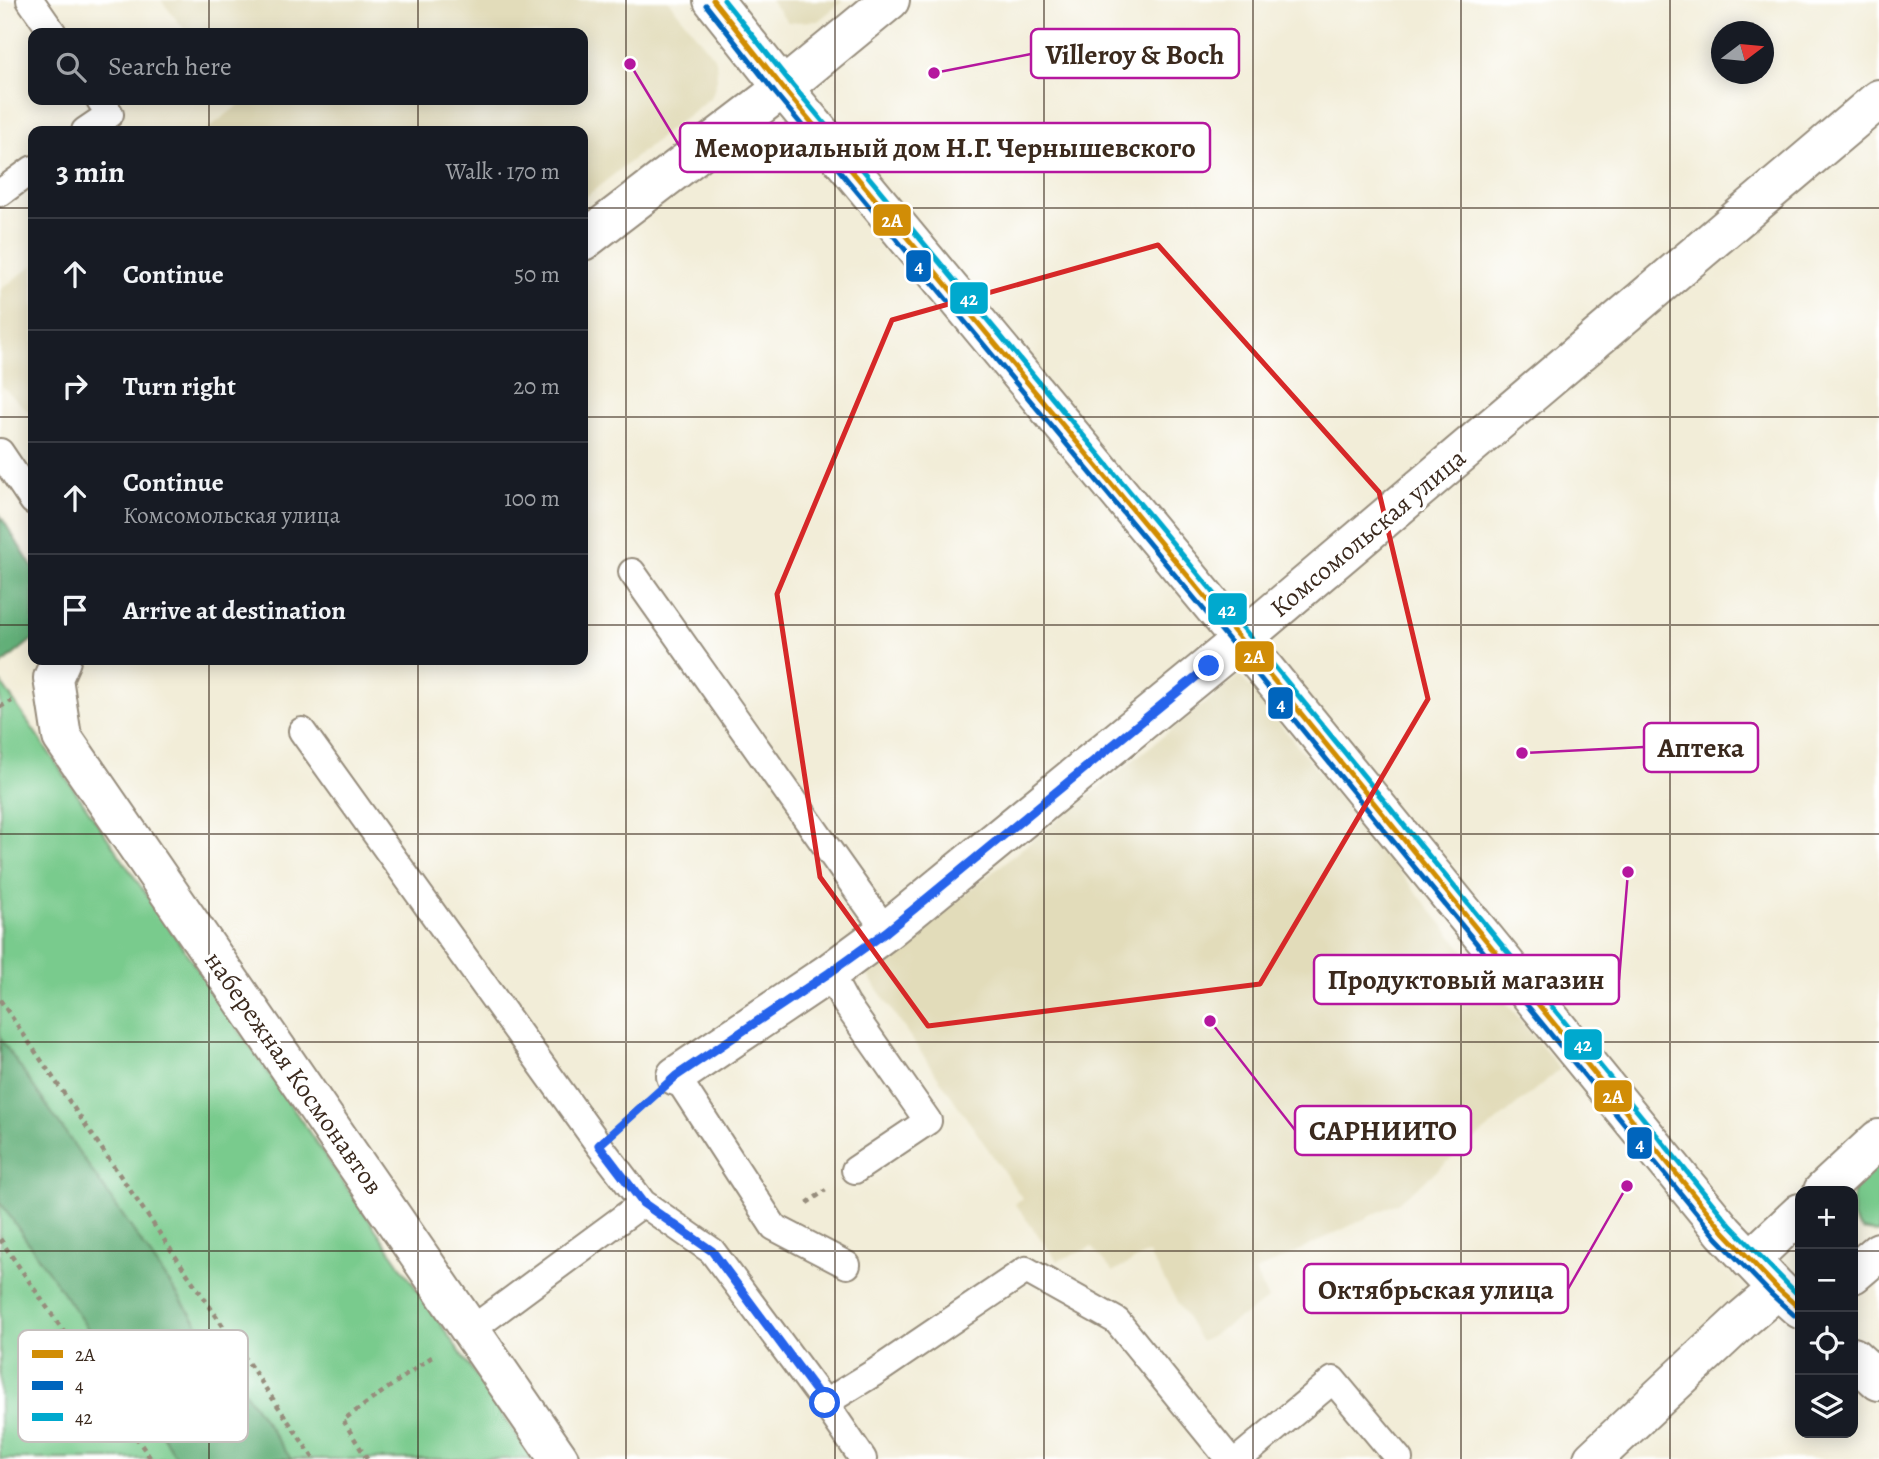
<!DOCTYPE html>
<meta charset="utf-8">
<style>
body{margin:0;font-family:Alegreya,serif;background:#242831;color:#f1f3f6}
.controls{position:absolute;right:21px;bottom:21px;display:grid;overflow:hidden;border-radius:14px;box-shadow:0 4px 18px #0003}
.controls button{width:63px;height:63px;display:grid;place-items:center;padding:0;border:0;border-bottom:2px solid #363941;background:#171b24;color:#f1f3f6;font:35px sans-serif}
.compass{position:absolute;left:1711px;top:21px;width:63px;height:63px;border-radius:50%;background:#171b24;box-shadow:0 4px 18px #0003;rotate:74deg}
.stop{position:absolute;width:21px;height:21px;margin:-16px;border:5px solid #2563eb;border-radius:50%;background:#fff}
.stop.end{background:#2563eb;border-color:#fff;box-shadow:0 2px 7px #0008}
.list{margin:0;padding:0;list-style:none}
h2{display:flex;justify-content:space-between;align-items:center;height:91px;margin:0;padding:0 28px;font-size:30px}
h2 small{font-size:23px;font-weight:400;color:#9ea1a6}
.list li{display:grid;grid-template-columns:46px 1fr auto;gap:21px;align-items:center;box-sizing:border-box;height:112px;padding:0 28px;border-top:2px solid #363941}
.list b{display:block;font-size:26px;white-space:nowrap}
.list p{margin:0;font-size:23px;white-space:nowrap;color:#9ea1a6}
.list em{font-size:23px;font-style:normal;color:#9ea1a6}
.icon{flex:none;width:38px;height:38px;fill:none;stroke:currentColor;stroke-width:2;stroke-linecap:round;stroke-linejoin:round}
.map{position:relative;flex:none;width:1879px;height:1459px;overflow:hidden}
.search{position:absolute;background:#171b24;box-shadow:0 4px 18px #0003;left:28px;top:28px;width:560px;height:77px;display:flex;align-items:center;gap:18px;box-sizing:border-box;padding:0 24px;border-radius:14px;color:#9ea1a6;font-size:26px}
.panel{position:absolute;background:#171b24;box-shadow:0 4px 18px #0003;left:28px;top:126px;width:560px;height:539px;border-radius:14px}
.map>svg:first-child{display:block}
</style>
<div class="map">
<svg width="1879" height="1459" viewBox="0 0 1879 1459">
<rect width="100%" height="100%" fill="#fff"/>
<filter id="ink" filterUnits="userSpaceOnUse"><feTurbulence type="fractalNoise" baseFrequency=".0143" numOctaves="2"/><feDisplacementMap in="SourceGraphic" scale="14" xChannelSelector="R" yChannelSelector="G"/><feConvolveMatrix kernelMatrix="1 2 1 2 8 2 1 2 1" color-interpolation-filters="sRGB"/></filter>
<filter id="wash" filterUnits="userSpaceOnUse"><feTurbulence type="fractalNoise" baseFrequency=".00686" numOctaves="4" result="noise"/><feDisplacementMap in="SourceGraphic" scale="28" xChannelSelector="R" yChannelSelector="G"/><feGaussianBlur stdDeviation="1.57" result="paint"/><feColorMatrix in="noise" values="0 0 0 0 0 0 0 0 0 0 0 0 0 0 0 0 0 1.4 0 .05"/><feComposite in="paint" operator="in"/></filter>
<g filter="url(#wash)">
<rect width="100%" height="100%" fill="#f2edd8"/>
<!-- built -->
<path fill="#e2dcba" d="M 161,0 L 668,0 L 716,60 L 717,79 L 712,96 L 583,199 L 583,131 L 205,131 L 240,104 L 238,100 L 583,100 L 583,33 L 187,33 Z
M 770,0 L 844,0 L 818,21 L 788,22 Z
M 33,265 L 33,416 L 0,384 L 0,290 Z
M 1240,675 L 1560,1069 L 1399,1202 L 1255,1272 L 1268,1300 L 1201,1342 L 1148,1253 L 1113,1272 L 1092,1247 L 1057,1261 L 1015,1204 L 1022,1198 L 866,973 Z"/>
<!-- green -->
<path fill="#79cb8d" stroke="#5a7a56" stroke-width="2" d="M 0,681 L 533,1459 L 0,1459 Z
M 1879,1151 L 1879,1233 L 1862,1230 L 1853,1219 L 1853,1191 L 1843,1191 Z"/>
<!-- forest -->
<path fill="#62af78" stroke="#4e6c4b" stroke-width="2" d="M 0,515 L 33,568 L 33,639 L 0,666 Z
M 0,1038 L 291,1459 L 178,1459 L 0,1202 Z"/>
</g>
<g filter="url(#ink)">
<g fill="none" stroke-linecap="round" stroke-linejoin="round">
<!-- lane casing -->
<g stroke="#968c7b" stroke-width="30">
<path id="lane" d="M 30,0 L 53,33
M 85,131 L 110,114 L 100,100
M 0,193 L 33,169
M 0,452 L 33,501
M 632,572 L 886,931
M 302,731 L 599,1145 L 643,1203 L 712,1251 L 825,1403 L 863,1459
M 829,973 L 846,1004 L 928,1121 L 855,1170
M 676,1076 L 774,1227 L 847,1265
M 471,1330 L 643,1203
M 825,1403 L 877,1371 L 1026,1270 L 1117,1321 L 1229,1459
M 1239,1459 L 1333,1380 L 1399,1459"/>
</g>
<!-- street casing -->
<g stroke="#968c7b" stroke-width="42">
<path id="street" d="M 583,241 L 783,88 L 890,0
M 61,660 L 53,678 L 62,737 L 559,1459
M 676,1076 L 829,973 L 886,931 L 1241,640 L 1879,99
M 1823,1191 L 1879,1139
M 1750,1260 L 1800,1213
M 1853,1274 L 1879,1252
M 1593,1459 L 1744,1318 L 1778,1289"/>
</g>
<!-- primary casing -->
<g stroke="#968c7b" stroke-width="42">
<path id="primary" d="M 713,0 L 783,88 L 1241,640 L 1724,1232 L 1778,1289 L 1800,1309
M 1853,1357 L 1879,1381"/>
</g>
<!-- path -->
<path stroke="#968c7b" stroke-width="4.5" stroke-dasharray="5 5" stroke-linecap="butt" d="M 0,707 L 12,701
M 0,1000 L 314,1459
M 627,1119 L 644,1104
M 807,1203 L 826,1190
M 0,1239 L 151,1459
M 367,1459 L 343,1420 L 436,1354"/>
<!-- lane -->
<use href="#lane" stroke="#fff" stroke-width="26"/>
<!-- street -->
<use href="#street" stroke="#fff" stroke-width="38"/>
<!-- primary -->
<use href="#primary" stroke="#fff" stroke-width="38"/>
<!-- bus-1 casing -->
<g stroke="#fff" stroke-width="10">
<path id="bus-1" d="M 713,0 L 783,88 L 1241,640 L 1724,1232 L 1778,1289 L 1800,1309"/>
</g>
<!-- bus-2 casing -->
<g stroke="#fff" stroke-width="10">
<path id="bus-2" d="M 706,5 L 776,94 L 1234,646 L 1717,1238 L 1772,1295 L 1794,1315"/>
</g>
<!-- bus-3 casing -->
<g stroke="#fff" stroke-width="10">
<path id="bus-3" d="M 724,0 L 790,82 L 1248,634 L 1731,1226 L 1800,1297"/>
</g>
<!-- bus-1 -->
<use href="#bus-1" stroke="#d18d06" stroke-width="5"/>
<!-- bus-2 -->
<use href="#bus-2" stroke="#0065bd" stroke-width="5"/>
<!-- bus-3 -->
<use href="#bus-3" stroke="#00a9ce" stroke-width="5"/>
</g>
</g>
<g fill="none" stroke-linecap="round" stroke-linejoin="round" filter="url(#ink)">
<!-- route -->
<path stroke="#2563eb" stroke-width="9" d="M 825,1403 L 712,1251 L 643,1203 L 599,1145 L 676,1076 L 829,973 L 886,932 L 1209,666"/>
</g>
<!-- marked area -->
<path fill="none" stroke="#d62828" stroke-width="5" stroke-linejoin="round" d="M 1158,245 L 1379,492 L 1428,699 L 1260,984 L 928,1026 L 820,877 L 777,594 L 892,320 Z"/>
<!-- grid -->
<path fill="none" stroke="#3b2a1e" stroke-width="2" stroke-opacity="0.55" d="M 209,0 L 209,33M 418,0 L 418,33M 626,0 L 626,1459M 835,0 L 835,1459M 1044,0 L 1044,1459M 1253,0 L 1253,1459M 1461,0 L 1461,1459M 1670,0 L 1670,1459M 209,100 L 209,131M 418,100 L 418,131M 0,208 L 33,208M 583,208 L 1879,208M 0,417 L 33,417M 583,417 L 1879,417M 0,625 L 33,625M 583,625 L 1879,625M 209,660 L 209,1459M 418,660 L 418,1459M 0,834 L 1879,834M 0,1042 L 1879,1042M 0,1251 L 1800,1251M 1853,1251 L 1879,1251"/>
<g text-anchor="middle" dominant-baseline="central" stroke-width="7" stroke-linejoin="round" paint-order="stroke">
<!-- street labels -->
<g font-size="26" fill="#3b2a1e" stroke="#fff">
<text transform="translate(1368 533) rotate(-40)">Комсомольская улица</text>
<text transform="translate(294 1073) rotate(55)">набережная Космонавтов</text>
</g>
</g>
<!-- legend -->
<rect x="18" y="1330" width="230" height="112" rx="10" fill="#fff" stroke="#c4bfbc" stroke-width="2"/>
<rect x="32" y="1350" width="31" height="8" fill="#d18d06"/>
<rect x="32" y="1381" width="31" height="9" fill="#0065bd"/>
<rect x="32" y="1413" width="31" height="8" fill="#00a9ce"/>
<g font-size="19" fill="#3b2a1e">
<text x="75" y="1361">2А</text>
<text x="75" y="1392">4</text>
<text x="75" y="1424">42</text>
</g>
<!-- callouts -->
<path fill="none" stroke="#b5179e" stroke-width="2.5" d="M934 73L1031 54M630 64L680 147M1522 753L1644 747M1628 872L1619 980M1210 1021L1295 1130M1627 1186L1568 1289"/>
<g fill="#b5179e" stroke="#fff" stroke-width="2.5">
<circle cx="934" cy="73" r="7"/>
<circle cx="630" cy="64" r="7"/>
<circle cx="1522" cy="753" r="7"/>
<circle cx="1628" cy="872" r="7"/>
<circle cx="1210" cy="1021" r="7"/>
<circle cx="1627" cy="1186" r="7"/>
</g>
<g fill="#fff" stroke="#b5179e" stroke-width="2.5">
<rect x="1031" y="29" width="208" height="49" rx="7"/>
<rect x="680" y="123" width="530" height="49" rx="7"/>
<rect x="1644" y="723" width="114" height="49" rx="7"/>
<rect x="1314" y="955" width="305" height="49" rx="7"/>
<rect x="1295" y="1106" width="176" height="49" rx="7"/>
<rect x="1304" y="1264" width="264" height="49" rx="7"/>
</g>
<g font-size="28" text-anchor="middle" font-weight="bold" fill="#3b2a1e">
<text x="1135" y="64">Villeroy &amp; Boch</text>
<text x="945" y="157">Мемориальный дом Н.Г. Чернышевского</text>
<text x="1701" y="757">Аптека</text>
<text x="1466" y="989">Продуктовый магазин</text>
<text x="1383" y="1140">САРНИИТО</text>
<text x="1436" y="1299">Октябрьская улица</text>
</g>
<g stroke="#fff" stroke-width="2.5">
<rect x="872" y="203" width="40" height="34" rx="7" fill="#d18d06"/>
<rect x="905" y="249" width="27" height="34" rx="7" fill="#0065bd"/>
<rect x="949" y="281" width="40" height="34" rx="7" fill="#00a9ce"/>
<rect x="1207" y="592" width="41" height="34" rx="7" fill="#00a9ce"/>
<rect x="1234" y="640" width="41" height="33" rx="7" fill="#d18d06"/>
<rect x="1267" y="686" width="27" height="34" rx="7" fill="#0065bd"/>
<rect x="1563" y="1028" width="40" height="33" rx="7" fill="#00a9ce"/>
<rect x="1593" y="1079" width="40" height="34" rx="7" fill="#d18d06"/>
<rect x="1626" y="1126" width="27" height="34" rx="7" fill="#0065bd"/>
</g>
<g font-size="19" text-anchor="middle" font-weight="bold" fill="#fff">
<text x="892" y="227">2А</text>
<text x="919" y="272">4</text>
<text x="969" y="305">42</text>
<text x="1227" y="616">42</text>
<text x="1254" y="663">2А</text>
<text x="1281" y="710">4</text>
<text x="1583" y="1051">42</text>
<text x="1613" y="1103">2А</text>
<text x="1640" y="1150">4</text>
</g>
</svg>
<div class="controls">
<button>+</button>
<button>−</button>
<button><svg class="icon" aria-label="locate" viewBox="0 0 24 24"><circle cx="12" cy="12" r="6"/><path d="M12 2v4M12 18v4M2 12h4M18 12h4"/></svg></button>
<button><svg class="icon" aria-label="layers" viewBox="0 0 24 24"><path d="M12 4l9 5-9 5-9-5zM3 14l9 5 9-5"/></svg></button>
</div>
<svg class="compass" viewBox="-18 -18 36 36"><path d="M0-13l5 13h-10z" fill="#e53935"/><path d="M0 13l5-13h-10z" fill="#9ea1a6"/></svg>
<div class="stop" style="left:825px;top:1403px"></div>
<div class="stop end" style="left:1209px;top:666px"></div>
<div class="search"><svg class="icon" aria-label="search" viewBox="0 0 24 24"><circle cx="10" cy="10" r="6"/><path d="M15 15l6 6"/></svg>Search here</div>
<section class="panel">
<h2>3 min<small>Walk · 170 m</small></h2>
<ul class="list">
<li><svg class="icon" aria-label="ahead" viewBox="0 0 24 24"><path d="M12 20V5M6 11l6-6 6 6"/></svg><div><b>Continue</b></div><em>50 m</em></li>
<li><svg class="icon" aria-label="right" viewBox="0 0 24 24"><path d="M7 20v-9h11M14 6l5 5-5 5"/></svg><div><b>Turn right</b></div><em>20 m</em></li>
<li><svg class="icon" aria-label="ahead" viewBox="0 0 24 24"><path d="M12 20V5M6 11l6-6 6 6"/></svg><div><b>Continue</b><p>Комсомольская улица</p></div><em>100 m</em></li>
<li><svg class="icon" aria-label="arrive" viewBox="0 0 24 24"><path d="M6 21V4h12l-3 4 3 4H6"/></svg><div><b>Arrive at destination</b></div></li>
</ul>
</section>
</div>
